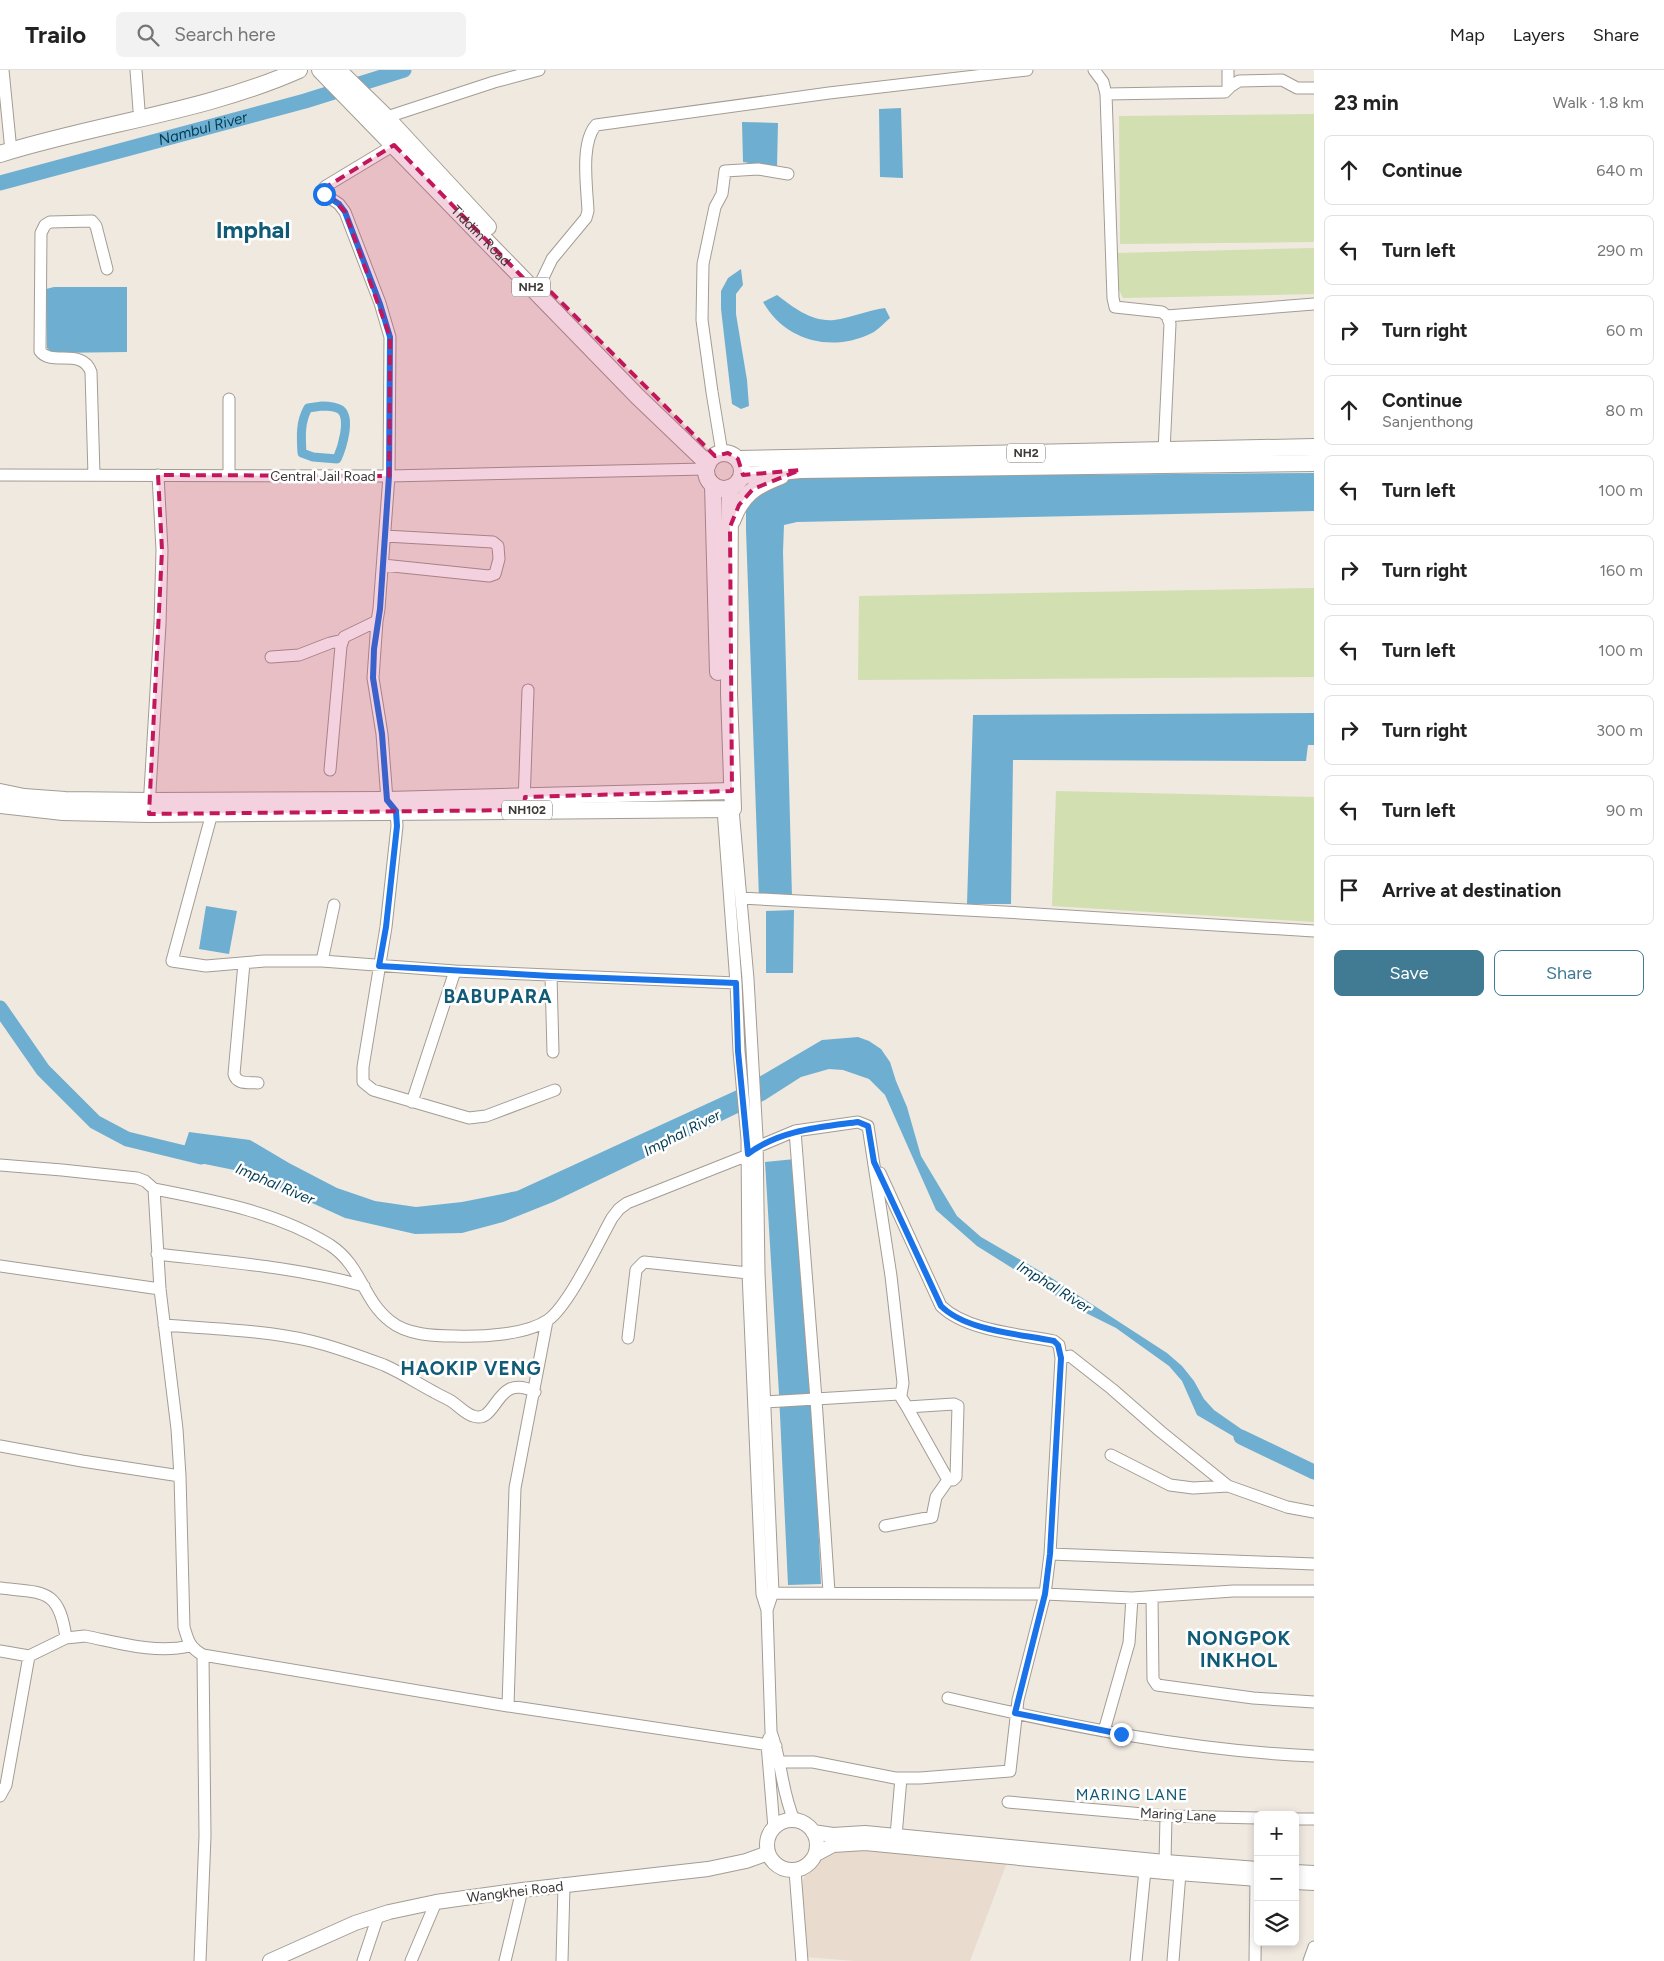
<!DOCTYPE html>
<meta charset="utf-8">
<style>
body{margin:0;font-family:Figtree,sans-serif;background:#f2f2f2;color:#222}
.controls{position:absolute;right:15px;bottom:15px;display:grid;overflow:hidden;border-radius:8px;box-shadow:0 2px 8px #0003}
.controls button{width:45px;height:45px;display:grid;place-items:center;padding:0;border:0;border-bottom:1px solid #e0e0e0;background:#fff;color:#222;font:25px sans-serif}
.stop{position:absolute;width:15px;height:15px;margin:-11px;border:4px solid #1a73e8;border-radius:50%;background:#fff}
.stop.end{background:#1a73e8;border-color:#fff;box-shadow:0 1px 5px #0008}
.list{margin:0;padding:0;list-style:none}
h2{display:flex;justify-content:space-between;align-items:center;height:65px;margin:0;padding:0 20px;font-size:21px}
h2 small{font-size:16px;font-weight:400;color:#767676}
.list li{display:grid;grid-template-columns:32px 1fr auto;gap:15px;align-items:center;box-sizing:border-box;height:70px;margin:0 10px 10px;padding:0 10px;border:1px solid #e0e0e0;border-radius:8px}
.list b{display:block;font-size:19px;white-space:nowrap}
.list p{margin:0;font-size:16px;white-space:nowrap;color:#767676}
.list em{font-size:16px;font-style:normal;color:#767676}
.actions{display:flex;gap:10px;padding:15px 20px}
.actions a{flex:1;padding:11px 0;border:1px solid #407a93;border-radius:8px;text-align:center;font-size:18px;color:#407a93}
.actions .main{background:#407a93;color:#fff}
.icon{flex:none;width:28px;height:28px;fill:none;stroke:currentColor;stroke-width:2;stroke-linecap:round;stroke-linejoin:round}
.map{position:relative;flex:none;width:1314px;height:1891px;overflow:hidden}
header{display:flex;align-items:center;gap:30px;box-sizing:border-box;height:70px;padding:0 25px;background:#fff;border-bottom:1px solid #e0e0e0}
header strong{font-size:24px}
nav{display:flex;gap:28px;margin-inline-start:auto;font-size:18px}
.search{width:350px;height:45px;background:#f2f2f2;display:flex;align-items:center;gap:12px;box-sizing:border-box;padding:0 18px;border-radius:8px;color:#767676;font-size:19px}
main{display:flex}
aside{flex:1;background:#fff}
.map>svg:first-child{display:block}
</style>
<header>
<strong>Trailo</strong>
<div class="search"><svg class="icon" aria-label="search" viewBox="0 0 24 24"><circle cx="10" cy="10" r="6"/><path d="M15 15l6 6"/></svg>Search here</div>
<nav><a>Map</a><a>Layers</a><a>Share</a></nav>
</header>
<main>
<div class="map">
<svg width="1314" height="1891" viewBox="0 0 1314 1891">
<rect width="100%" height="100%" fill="#f0e9e0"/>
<!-- built -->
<path fill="#e9dcce" d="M 833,1775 L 1009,1787 L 970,1891 L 854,1891 L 806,1887 L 798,1840 L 803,1810 L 810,1794 L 816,1784 Z"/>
<!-- green -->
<path fill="#d2dfb0" d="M 1314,44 L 1314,172 L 1120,174 L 1119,46 Z
M 1314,178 L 1314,224 L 1123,228 L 1119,220 L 1118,183 Z
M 1314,518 L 1314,607 L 858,610 L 859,526 Z
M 1056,721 L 1314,727 L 1314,852 L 1052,836 Z"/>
<!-- water -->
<path fill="#6eafd1" d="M 901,38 L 903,108 L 880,107 L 879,39 Z
M 742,52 L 778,53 L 777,98 L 743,92 Z
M 741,199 L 743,215 L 736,224 L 736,244 L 747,310 L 749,336 L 741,339 L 732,334 L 721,239 L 721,221 L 728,208 Z
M 54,217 L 127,217 L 127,282 L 52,283 L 47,278 L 46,219 Z
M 777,225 C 794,238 812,252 834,250 C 851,248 868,240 885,238 L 890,248 C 884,253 878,260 872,263 C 832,283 785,271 763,232 Z
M 1314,403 L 1314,441 L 797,452 L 784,455 L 783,482 L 792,827 L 759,828 L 746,460 L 746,434 L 751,425 L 791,407 Z
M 1314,643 L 1314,675 L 1308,675 L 1306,691 L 1013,690 L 1011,834 L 967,834 L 973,645 Z
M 206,836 L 237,841 L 229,884 L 199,879 Z
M 794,840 L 793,903 L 766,903 L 766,841 Z
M 858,967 L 869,971 L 881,979 L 890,992 L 896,1011 L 907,1037 L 921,1086 L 957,1146 L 981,1167 L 1050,1207 L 1167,1283 L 1182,1296 L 1194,1311 L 1204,1329 L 1214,1340 L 1267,1377 L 1243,1372 L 1197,1345 L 1182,1311 L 1169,1296 L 1116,1258 L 1074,1237 L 977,1176 L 936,1140 L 885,1025 L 869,1009 L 843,1000 L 829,999 L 801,1007 L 765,1030 L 553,1132 L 503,1152 L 462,1163 L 415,1164 L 345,1148 L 244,1102 L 180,1089 L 189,1062 L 250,1070 L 289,1093 L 337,1118 L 375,1131 L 416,1137 L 462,1132 L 517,1121 L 737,1020 L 822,970 Z
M 795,1089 L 812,1321 L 821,1514 L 788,1515 L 779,1324 L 765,1092 Z"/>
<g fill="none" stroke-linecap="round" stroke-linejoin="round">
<!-- canal -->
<path stroke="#6eafd1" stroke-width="9" d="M 322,336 C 328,336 335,336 341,340 C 351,349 342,378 337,389 L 313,387 L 302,383 C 301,367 300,352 308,338 Z"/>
<!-- river -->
<g stroke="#6eafd1" stroke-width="15">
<path id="s1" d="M 0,113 L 305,31 L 404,0"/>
<path d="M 0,938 L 43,1000 L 95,1052 L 127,1069 L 201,1087"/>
<path d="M 1241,1367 L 1314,1402"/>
</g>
<!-- minor casing -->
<g stroke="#a39c94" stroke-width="13">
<path id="minor" d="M 3,0 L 11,81
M 136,0 L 139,40
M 1094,0 L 1103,12 L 1106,24 L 1113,228 L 1115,237 L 1162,242 L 1167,246 L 1170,254 L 1164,381
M 1228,19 L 1228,0
M 1106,24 L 1225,22 L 1231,16 L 1239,11 L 1282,10 L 1297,18 L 1314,18
M 381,49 L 494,12 L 539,0
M 534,219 L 541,212 L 552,189 L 586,148 L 588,141 C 587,117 580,73 596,55 L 829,23 L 1027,0
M 1167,246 L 1314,234
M 229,329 L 229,405
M 722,383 L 712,322 L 702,250 L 703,194 L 715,137 L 722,124 L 725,101 L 758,99 L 788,104
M 0,405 L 389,406 L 706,399
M 94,405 L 91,302 C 82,277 51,297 40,281 L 41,163 L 45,155 L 50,152 L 92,151 L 96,156 L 107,199
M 383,495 L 489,506 L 495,504 L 499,489 L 498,476 L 493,472 L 385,466
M 377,551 L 373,608 L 382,664 L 387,730 L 396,741 L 397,756 L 386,857 L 363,997 L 363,1012 L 373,1020 L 469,1048 L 486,1046 L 555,1020
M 271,587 L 299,585 L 330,573 L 343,570
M 330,700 L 341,576 L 344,567 L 377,551 L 379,539 L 389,406 L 390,267 L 380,233 L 345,142 L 339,134 L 324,124 L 323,119 L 326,116 L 394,75
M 524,733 L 528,620
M 149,738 L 160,554 L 162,480 L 158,405
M 723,739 L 736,913 L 739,981 L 747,1069 L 748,1203 L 762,1524 L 767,1540 L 771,1662 C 782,1691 781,1720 794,1750
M 733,739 L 748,909 L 757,1067 L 759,1203 L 773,1522 L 767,1540
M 212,743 L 172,891 L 206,896 L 264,891 L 322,891 L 455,901 L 736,913
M 741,828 L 1004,842 L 1314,861
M 322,891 L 334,835
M 244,893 L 234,1004 C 237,1015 248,1012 258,1013
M 551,906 L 553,982
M 412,1032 L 455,901
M 0,1095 L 62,1100 L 137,1108 L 145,1111 L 154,1119 L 160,1219 L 177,1359 L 180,1406 L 184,1557 C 188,1571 190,1578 203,1585 L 508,1636 L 776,1676
M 880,1103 L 941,1236 C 967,1261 1019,1264 1054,1271 L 1059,1275 L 1061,1288
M 154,1119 C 215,1131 277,1142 330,1175 C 362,1196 362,1229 390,1251 C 407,1265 434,1266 455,1266 C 481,1267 526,1265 548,1250 C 569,1235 598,1173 612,1148 L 619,1139 L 627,1133 L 748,1085 L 757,1077 L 795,1061
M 157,1184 C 227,1192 296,1197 364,1216
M 0,1196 L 160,1219
M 164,1255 C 212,1259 263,1260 311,1271 C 336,1277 360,1286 384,1295 C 402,1303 417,1313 434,1322 C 439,1325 446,1328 451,1331 C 459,1336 464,1343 473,1346 C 498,1355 495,1301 535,1322
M 628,1268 L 636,1200 L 644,1192 L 748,1203
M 765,1332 L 899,1324 L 907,1337 L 948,1410 L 953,1410 L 956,1407 L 958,1336 L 954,1334 L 907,1337
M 0,1376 L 82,1391 L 180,1406
M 1111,1385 L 1170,1415 L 1193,1418 L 1228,1416
M 885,1456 L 932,1447 L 936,1427 L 948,1410
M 1050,1484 L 1314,1494
M 0,1518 C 44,1523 59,1518 66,1568
M 829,1522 L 816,1329 L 795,1061 L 858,1052 L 868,1056 L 891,1206 L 903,1313 L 901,1325
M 766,1523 L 1045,1524 L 1132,1528 L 1233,1521 L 1314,1521
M 1152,1527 L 1153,1609 L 1157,1615 L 1253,1628 L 1314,1632
M 0,1581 L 29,1586 L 66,1568 L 85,1566 C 120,1573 155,1584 190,1576
M 948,1628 C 1069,1656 1191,1681 1314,1686
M 508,1636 L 515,1418 L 547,1251
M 1104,1661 L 1129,1573 L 1132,1528
M 769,1668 L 767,1674 L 774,1758
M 779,1692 L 813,1692 L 895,1708 L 920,1708 L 1010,1701 L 1018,1630 L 1045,1524 L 1050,1484 L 1061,1288 L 1070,1286 L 1112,1319 L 1160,1361 L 1228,1416 L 1287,1437 L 1314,1442
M 0,1726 L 6,1715 L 29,1586
M 1008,1732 L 1166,1746 L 1258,1748
M 1295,1749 L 1314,1749
M 896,1766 L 901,1708
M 1165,1792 L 1166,1746
M 795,1801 L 802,1891
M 200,1891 L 205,1766 L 203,1585
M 363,1891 L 378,1846
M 411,1891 L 436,1832
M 505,1891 L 522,1820
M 562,1891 L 564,1816
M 1136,1891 L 1145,1800
M 1173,1891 L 1180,1803
M 1255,1891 L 1256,1809
M 1309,1891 L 1314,1877"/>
</g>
<!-- major casing -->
<g stroke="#a39c94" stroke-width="16">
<path id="major" d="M767 1775a25 25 0 1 1 50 0a25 25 0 1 1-50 0Z
M 813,1762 L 833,1765 L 865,1763 L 1165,1792 L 1258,1799
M 816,1784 L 833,1775 L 865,1773 L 1165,1802 L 1258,1809
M 1295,1802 L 1314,1803
M 1295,1812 L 1314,1813
M 270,1891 L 355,1853 L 389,1842 L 436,1832 L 522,1820 L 708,1799 L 746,1791 L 768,1783"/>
</g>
<!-- highway casing -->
<g stroke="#a39c94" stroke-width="18">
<g id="highway">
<path id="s2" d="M 320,0 L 638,327 L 708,394"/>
<path d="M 338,0 L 386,47 L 488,157"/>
<path d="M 0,84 C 99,53 204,42 299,0"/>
<circle cx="724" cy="401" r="18"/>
<path d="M 738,389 L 1314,377"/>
<path d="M 742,406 L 800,400 L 1314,393"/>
<path d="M 713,415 L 718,602"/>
<path d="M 732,451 C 742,424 755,416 781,406"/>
<path d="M 0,722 L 24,727 L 65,730 L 150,731 L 387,730 L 732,721"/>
<path d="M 0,735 L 63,742 L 149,744 L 733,739 L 729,623 L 730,418"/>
</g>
</g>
<!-- minor -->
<use href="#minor" stroke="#fff" stroke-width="11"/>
<!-- major -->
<use href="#major" stroke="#fff" stroke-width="14"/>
<!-- highway -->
<use href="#highway" stroke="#fff" stroke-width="16"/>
</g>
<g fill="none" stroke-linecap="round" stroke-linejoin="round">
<!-- route -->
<path stroke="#1a73e8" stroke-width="6" d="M 324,124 L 339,134 L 345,142 L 380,234 L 390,267 L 389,406 L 380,539 L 374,579 L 373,608 L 382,664 L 387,730 L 396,741 L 397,756 L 386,857 L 379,896 L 551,906 L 736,913 L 738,981 L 748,1084 C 779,1060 821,1057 858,1052 L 868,1056 L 874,1092 L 941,1236 C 966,1261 1020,1264 1054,1271 L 1058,1275 L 1061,1288 L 1050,1484 L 1045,1524 L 1015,1643 L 1121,1664"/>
</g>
<!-- marked area -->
<path fill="#c2185b" fill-opacity="0.2" stroke="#c2185b" stroke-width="4" stroke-dasharray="10 6" stroke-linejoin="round" d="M 394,75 L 534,219 L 541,212 L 715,386 L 728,383 L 738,389 L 743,405 L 800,400 L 753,419 L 739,435 L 730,457 L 732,721 L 525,727 L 524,740 L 149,744 L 162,480 L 158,405 L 389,406 L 390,267 L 345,142 L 323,119 Z"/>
<g text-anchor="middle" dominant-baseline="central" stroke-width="5" stroke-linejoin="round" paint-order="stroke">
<!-- shield labels -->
<g fill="#fff" stroke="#767472" stroke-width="1">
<rect x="512" y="207.5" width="38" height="19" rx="4"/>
<rect x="1007" y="373.5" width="38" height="19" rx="4"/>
<rect x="502" y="730.5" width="50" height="19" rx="4"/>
</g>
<g font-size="12" font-weight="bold" fill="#3c3936">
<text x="531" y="217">NH2</text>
<text x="1026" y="383">NH2</text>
<text x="527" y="740">NH102</text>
</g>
<!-- street labels -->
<g font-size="14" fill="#3c3936" stroke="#fff">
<text stroke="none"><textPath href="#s2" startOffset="231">Tiddim Road</textPath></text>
<text x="323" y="406">Central Jail Road</text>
<text transform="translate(1178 1745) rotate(3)">Maring Lane</text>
<text transform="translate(515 1822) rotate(-7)">Wangkhei Road</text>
</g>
<!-- water labels -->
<g font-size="15" font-style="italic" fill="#013b53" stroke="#fff">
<text stroke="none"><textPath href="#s1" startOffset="210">Nambul River</textPath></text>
<text transform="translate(682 1063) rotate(-27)">Imphal River</text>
<text transform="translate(275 1114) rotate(23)">Imphal River</text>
<text transform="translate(1054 1217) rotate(32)">Imphal River</text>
</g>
<!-- neighbourhood labels -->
<g font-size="15" letter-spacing="1" fill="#115b76" stroke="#fff">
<text x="1132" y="1725">MARING LANE</text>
</g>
<!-- district labels -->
<g font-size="19" font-weight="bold" letter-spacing="1" fill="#115b76" stroke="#fff">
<text x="498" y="926">BABUPARA</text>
<text x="471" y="1298">HAOKIP VENG</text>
<text x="1239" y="1568">NONGPOK<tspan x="1239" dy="22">INKHOL</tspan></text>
</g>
<!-- town labels -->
<g font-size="24" font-weight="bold" fill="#115b76" stroke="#fff">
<text x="253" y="159">Imphal</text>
</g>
</g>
</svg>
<div class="controls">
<button>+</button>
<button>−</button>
<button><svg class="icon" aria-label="layers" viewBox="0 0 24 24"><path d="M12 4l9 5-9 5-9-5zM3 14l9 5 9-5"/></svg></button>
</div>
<div class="stop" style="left:324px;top:124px"></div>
<div class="stop end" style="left:1121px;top:1664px"></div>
</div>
<aside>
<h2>23 min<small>Walk · 1.8 km</small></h2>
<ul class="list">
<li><svg class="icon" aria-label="ahead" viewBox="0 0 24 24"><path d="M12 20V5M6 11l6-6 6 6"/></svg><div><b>Continue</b></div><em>640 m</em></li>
<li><svg class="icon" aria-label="left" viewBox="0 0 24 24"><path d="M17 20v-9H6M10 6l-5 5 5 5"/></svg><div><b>Turn left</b></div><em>290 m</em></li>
<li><svg class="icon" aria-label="right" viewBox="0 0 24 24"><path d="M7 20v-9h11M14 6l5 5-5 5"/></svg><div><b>Turn right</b></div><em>60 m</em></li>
<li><svg class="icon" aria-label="ahead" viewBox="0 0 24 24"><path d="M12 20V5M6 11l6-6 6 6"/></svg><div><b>Continue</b><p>Sanjenthong</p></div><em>80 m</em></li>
<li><svg class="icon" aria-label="left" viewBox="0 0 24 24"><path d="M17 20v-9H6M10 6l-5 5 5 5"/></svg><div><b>Turn left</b></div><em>100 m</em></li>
<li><svg class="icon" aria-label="right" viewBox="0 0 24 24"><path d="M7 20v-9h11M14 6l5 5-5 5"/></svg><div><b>Turn right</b></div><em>160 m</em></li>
<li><svg class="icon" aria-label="left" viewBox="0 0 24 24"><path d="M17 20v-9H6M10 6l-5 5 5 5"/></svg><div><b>Turn left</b></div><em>100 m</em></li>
<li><svg class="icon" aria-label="right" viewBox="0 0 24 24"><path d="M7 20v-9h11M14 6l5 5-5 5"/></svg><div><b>Turn right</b></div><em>300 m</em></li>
<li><svg class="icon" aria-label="left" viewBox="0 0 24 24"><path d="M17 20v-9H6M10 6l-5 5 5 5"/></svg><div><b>Turn left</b></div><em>90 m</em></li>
<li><svg class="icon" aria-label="arrive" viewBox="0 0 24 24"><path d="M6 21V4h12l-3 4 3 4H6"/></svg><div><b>Arrive at destination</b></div></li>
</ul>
<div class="actions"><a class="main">Save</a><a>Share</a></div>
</aside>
</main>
